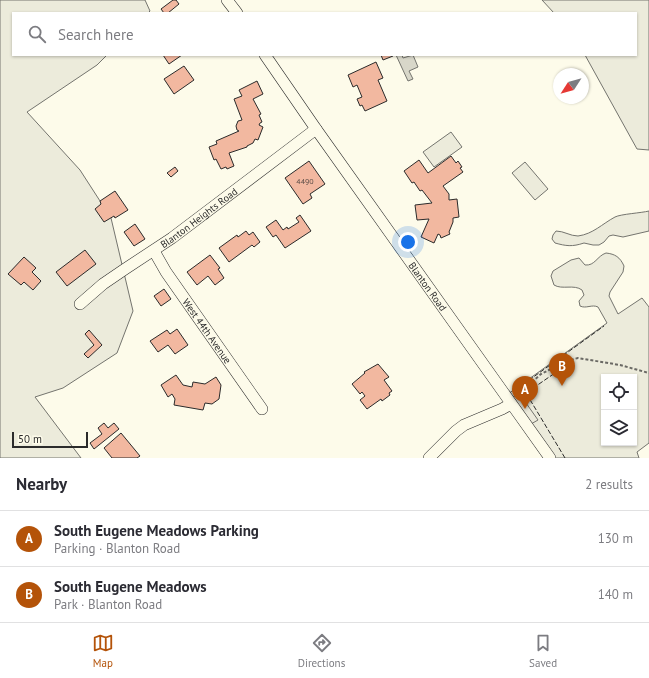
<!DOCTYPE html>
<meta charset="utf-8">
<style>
body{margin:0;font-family:"PT Sans",sans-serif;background:#f2f2f3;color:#2b2b33}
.controls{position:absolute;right:12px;bottom:12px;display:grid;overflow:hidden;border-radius:0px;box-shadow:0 1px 3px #0004}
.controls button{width:36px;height:36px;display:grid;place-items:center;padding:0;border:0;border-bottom:1px solid #e1e1e2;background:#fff;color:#2b2b33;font:20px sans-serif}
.compass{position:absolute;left:553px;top:68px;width:36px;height:36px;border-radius:50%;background:#fff;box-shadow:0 1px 3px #0004;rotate:234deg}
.scale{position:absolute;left:12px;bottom:10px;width:76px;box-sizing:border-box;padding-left:4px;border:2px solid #2b2b2b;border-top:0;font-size:11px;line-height:14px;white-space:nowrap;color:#2b2b2b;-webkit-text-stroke:3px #fdfbea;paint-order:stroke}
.you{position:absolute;left:408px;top:242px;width:14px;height:14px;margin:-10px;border:3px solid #fff;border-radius:50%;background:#1a73e8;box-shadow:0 0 0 6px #1a73e833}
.badge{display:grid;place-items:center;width:26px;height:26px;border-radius:50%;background:#b45309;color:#fff;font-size:13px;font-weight:700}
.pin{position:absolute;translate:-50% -33px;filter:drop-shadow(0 1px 2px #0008)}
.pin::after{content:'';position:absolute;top:21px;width:14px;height:12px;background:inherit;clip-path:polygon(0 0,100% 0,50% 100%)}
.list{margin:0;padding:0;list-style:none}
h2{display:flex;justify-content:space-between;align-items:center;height:52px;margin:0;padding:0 16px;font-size:17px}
h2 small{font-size:13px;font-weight:400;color:#7c7c81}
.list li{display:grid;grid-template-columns:26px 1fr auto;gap:12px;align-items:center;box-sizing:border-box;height:56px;padding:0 16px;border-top:1px solid #e1e1e2}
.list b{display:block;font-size:15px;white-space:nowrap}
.list p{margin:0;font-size:13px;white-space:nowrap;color:#7c7c81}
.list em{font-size:13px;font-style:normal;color:#7c7c81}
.icon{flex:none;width:22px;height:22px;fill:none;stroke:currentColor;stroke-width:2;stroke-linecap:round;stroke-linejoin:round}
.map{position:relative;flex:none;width:649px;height:458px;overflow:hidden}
.search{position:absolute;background:#fff;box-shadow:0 1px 3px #0004;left:12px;right:12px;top:12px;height:44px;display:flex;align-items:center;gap:10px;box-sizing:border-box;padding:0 14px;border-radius:0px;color:#7c7c81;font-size:15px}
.sheet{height:164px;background:#fff}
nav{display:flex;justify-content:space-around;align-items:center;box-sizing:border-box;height:56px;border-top:1px solid #e1e1e2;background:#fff;font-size:11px;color:#7c7c81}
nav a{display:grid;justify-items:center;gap:2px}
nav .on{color:#b45309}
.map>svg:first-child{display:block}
</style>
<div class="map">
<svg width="649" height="458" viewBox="0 0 649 458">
<rect width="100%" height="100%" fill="#fdfbea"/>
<!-- green -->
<path fill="#ecebdb" stroke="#74746e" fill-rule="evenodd" d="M 0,0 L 145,0 L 150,11 L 148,13 L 13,13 L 13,55 L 107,55 L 97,65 L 27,112 L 80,170 L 111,218 L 133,311 L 117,353 L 63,388 L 35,397 L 81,458 L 0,458 Z
M 542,0 L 649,0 L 649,150 L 637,149 L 585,55 L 636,55 L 636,13 L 554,13 Z
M 451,132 L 462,147 L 434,167 L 423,152 Z
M 525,162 L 548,189 L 535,200 L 512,173 Z
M 649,211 L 649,231 L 623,237 L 613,235 L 609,236 L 604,242 L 599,245 L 593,245 L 584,243 C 572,247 566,246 555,243 L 552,239 L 553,235 L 556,231 C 564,231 570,236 578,236 C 593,234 602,224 615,217 C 621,214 641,213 649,211 Z
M 606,253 C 615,254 620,257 624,266 L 623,272 L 610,292 L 609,296 L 618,314 L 642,298 L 649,307 L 649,443 L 637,452 L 639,458 L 554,458 L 508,394 L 607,323 L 598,307 C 592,304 586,309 580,306 L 579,301 L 584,295 L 582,290 C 574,284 562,290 554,285 L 551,276 L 553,271 L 571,260 L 579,258 L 585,265 C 595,266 597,256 606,253 ZM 604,377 L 634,377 L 634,443 L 604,443 Z"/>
<!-- parking -->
<path fill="#eceadb" stroke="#74746e" d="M 519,393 L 538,420 L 531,424 L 512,398 Z"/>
<!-- water -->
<path fill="#d8d7c9" stroke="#74746e" d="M 396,55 L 402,55 L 403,58 L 413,55 L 418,67 L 409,71 L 413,79 L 408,81 Z"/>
<!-- building -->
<path fill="#f2b8a0" stroke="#2b2b2b" d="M 173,0 L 176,0 L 179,4 L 168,13 L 164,13 L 161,9 Z
M 163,55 L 182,55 L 169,64 Z
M 381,55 L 392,55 L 393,56 L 383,60 Z
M 376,62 L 383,78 L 378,80 L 387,101 L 365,111 L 362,105 L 360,106 L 357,99 L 362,97 L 357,85 L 353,87 L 348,75 Z
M 184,66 L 194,80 L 174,94 L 164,79 Z
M 257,81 L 263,94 L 253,99 L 261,114 L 259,115 L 262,122 L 260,123 L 259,125 L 263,127 L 258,140 L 255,139 L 253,143 L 247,146 L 247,147 L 229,153 L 234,166 L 227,169 L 226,167 L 221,169 L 216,159 L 214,160 L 209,147 L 217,144 L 216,141 L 239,131 L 237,130 L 236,126 L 238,121 L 242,120 L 234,99 L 242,96 L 239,90 Z
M 451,156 L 456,163 L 458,161 L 462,167 L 460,168 L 463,172 L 443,186 L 449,194 L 449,200 L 457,199 L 459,217 L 453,218 L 453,222 L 449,232 L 450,234 L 441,238 L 440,235 L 438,234 L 434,243 L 421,237 L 429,219 L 417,220 L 415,205 L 432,203 L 422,190 L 420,191 L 414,182 L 412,183 L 404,171 L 419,160 L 428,173 Z
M 309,161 L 325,184 L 310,194 L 312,198 L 303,204 L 285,178 Z
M 175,167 L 178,171 L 171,177 L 167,173 Z
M 115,191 L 128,210 L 115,218 L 114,216 L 104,222 L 95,209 L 101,204 L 100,201 Z
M 300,215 L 311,231 L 285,248 L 276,235 L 273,237 L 266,227 L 276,220 L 283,230 L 287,227 L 288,229 L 299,222 L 296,218 Z
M 135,224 L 145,239 L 134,246 L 124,232 Z
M 246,231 L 249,235 L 253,232 L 260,242 L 254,247 L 252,245 L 229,262 L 219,248 L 237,235 L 238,237 Z
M 85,250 L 96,264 L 67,286 L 56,272 Z
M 210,255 L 220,268 L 218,269 L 224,278 L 215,285 L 208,276 L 197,285 L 187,272 Z
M 24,257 L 36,268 L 32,272 L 41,281 L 33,290 L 24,282 L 21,285 L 8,274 Z
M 164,289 L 171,299 L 161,306 L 154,296 Z
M 177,329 L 188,345 L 175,354 L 168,345 L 158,352 L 150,341 L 167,330 L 170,334 Z
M 89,330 L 102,345 L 88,358 L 84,354 L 94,345 L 85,334 Z
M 378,364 L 389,377 L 384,380 L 392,391 L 389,393 L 390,395 L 382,401 L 381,399 L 367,409 L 360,400 L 365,396 L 362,392 L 360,394 L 352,384 L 365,373 L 364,372 Z
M 176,375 L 183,385 L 192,387 L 193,382 L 205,384 L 216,377 L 221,385 L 219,399 L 212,404 L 205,403 L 203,410 L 174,405 L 175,399 L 172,394 L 168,397 L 161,385 Z
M 104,423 L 108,428 L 114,423 L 119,429 L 94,449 L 90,443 L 102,434 L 98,428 Z
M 121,433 L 140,456 L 137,458 L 112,458 L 104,448 Z"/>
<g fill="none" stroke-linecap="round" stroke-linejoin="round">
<!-- minor casing -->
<g stroke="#2b2b2b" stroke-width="12">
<g id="minor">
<path d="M 227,0 L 237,13"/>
<path id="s1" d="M 265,55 L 316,129 L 550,458"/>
<path id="s2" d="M 154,251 L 166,272 L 262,409"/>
<path id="s3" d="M 80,304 L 103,284 L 125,269 L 172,238 L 316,129"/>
<path d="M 429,458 L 456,431 L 464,425 L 502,409 L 511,404"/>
</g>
</g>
<!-- path -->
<path stroke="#6a6964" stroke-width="2" stroke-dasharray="3 2" stroke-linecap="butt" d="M 520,398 L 533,381 L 541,374 L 567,361 L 578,358 L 620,365 L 649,373"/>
<!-- minor -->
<use href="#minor" stroke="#fdfbea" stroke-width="11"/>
<!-- fence -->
<path stroke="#2b2b2b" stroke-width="1" stroke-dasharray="5 2" stroke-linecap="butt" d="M 523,390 L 521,386 L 604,326
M 565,458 L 526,393 L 568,364"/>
</g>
<g text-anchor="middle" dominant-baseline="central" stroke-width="3" stroke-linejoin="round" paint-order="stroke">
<!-- number labels -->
<g font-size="8" fill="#5d4e48">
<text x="305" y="181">4490</text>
</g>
<!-- street labels -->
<g font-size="10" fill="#2b2b2b" stroke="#fdfbea">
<text stroke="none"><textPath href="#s3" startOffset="147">Blanton Heights Road</textPath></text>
<text stroke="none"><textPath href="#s1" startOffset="283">Blanton Road</textPath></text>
<text stroke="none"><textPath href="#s2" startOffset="96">West 44th Avenue</textPath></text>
</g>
</g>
</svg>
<div class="controls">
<button><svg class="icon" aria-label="locate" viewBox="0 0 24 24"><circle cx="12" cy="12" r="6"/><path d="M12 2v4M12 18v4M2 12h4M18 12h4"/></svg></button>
<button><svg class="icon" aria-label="layers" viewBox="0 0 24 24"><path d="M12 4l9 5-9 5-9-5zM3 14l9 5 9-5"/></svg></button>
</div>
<svg class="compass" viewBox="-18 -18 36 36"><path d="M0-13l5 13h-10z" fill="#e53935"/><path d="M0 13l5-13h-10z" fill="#7c7c81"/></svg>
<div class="scale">50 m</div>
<div class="you"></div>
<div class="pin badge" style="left:525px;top:409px">A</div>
<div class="pin badge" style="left:562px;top:386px">B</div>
<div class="search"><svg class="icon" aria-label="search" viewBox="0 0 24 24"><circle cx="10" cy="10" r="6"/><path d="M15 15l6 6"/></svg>Search here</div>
</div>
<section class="sheet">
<h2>Nearby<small>2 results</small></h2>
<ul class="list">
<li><span class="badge">A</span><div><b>South Eugene Meadows Parking</b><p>Parking · Blanton Road</p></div><em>130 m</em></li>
<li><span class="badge">B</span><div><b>South Eugene Meadows</b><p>Park · Blanton Road</p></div><em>140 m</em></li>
</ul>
</section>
<nav>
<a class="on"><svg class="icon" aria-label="map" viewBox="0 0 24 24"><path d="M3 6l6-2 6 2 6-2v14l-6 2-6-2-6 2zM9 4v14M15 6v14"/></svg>Map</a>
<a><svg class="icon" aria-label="directions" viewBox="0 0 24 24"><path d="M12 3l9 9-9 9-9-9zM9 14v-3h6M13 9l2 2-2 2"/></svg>Directions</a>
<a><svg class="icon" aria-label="saved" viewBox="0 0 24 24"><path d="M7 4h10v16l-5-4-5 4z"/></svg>Saved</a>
</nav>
